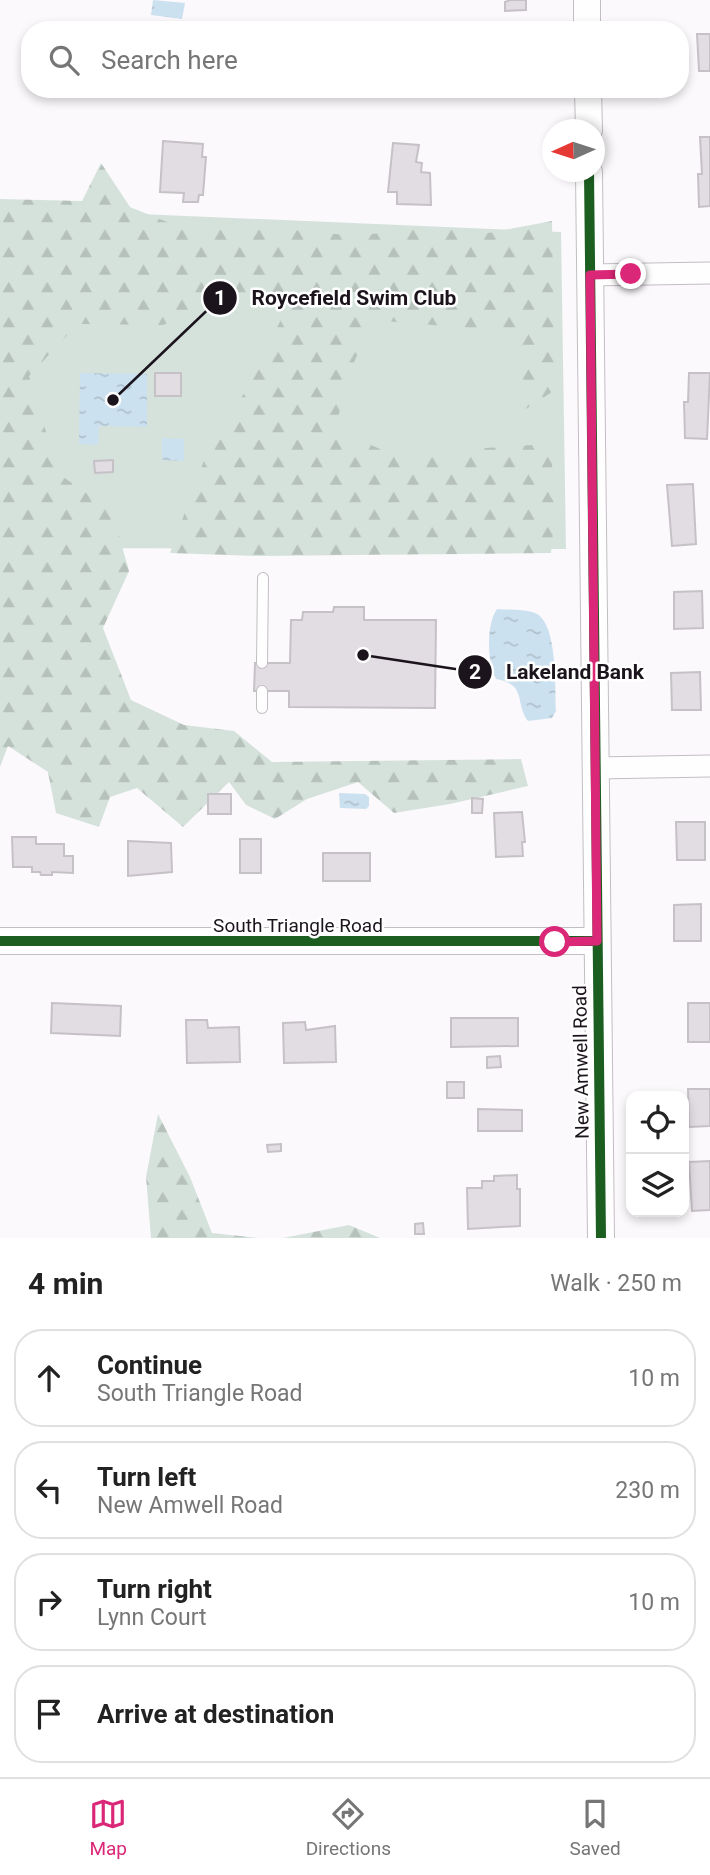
<!DOCTYPE html>
<meta charset="utf-8">
<style>
body{margin:0;font-family:Roboto,sans-serif;background:#f2f2f2;color:#222}
.controls{position:absolute;right:21px;bottom:21px;display:grid;overflow:hidden;border-radius:14px;box-shadow:0 4px 10px #0003}
.controls button{width:63px;height:63px;display:grid;place-items:center;padding:0;border:0;border-bottom:2px solid #e0e0e0;background:#fff;color:#222;font:35px sans-serif}
.compass{position:absolute;left:542px;top:119px;width:63px;height:63px;border-radius:50%;background:#fff;box-shadow:0 4px 10px #0003;rotate:267deg}
.stop{position:absolute;width:21px;height:21px;margin:-16px;border:5px solid #db2777;border-radius:50%;background:#fff}
.stop.end{background:#db2777;border-color:#fff;box-shadow:0 2px 7px #0008}
.list{margin:0;padding:0;list-style:none}
h2{display:flex;justify-content:space-between;align-items:center;height:91px;margin:0;padding:0 28px;font-size:30px}
h2 small{font-size:23px;font-weight:400;color:#767676}
.list li{display:grid;grid-template-columns:46px 1fr auto;gap:21px;align-items:center;box-sizing:border-box;height:98px;margin:0 14px 14px;padding:0 14px;border:2px solid #e0e0e0;border-radius:28px}
.list b{display:block;font-size:26px;white-space:nowrap}
.list p{margin:0;font-size:23px;white-space:nowrap;color:#767676}
.list em{font-size:23px;font-style:normal;color:#767676}
.icon{flex:none;width:38px;height:38px;fill:none;stroke:currentColor;stroke-width:2;stroke-linecap:round;stroke-linejoin:round}
.map{position:relative;flex:none;width:710px;height:1238px;overflow:hidden}
.search{position:absolute;background:#fff;box-shadow:0 4px 10px #0003;left:21px;right:21px;top:21px;height:77px;display:flex;align-items:center;gap:18px;box-sizing:border-box;padding:0 24px;border-radius:28px;color:#767676;font-size:26px}
.sheet{height:539px;background:#fff}
nav{display:flex;justify-content:space-around;align-items:center;box-sizing:border-box;height:98px;border-top:2px solid #e0e0e0;background:#fff;font-size:19px;color:#767676}
nav a{display:grid;justify-items:center;gap:4px}
nav .on{color:#db2777}
.map>svg:first-child{display:block}
</style>
<div class="map">
<svg width="710" height="1238" viewBox="0 0 710 1238">
<defs>
<pattern id="forest-firs" width="22" height="20" patternUnits="userSpaceOnUse" patternTransform="scale(1.75)"><rect width="22" height="20" fill="#d5e2dc"/><path d="M5 1l3.5 6h-7zM16 11l3.5 6h-7z" fill="#b6c1bc"/></pattern>
<pattern id="water-ripples" width="26" height="14" patternUnits="userSpaceOnUse" patternTransform="scale(1.75)"><rect width="26" height="14" fill="#cce1ef"/><path d="M2 4q2-2 4 0t4 0M15 11q2-2 4 0t4 0" fill="none" stroke="#afc0cc"/></pattern>
</defs>
<rect width="100%" height="100%" fill="#fcf9fc"/>
<!-- green -->
<path fill="#d5e2dc" d="M 0,208 L 561,232 L 566,549 L 0,548 Z"/>
<!-- forest -->
<path fill="url(#forest-firs)" d="M 101,163 L 130,207 L 182,228 L 231,224 L 356,236 L 422,228 L 488,233 L 552,221 L 555,390 L 526,409 L 516,332 L 373,320 L 346,380 L 336,429 L 382,450 L 436,451 L 550,444 L 556,504 L 551,553 L 258,556 L 170,553 L 206,455 L 249,385 L 289,303 L 226,296 L 163,325 L 78,324 L 29,376 L 59,474 L 112,511 L 129,571 L 103,628 L 131,700 L 184,725 L 234,731 L 272,762 L 521,759 L 528,786 L 450,804 L 394,813 L 358,782 L 307,799 L 275,819 L 246,805 L 229,782 L 183,827 L 137,788 L 110,797 L 99,827 L 56,813 L 48,772 L 8,746 L 0,767 L 0,199 L 82,201 Z
M 158,1114 L 190,1177 L 212,1233 L 259,1238 L 151,1238 L 146,1177 Z
M 349,1225 L 380,1238 L 283,1238 Z"/>
<!-- water -->
<path fill="url(#water-ripples)" d="M 153,0 L 185,3 L 182,19 L 151,15 Z
M 80,373 L 147,374 L 147,427 L 99,426 L 98,445 L 79,444 Z
M 162,438 L 184,439 L 184,461 L 162,460 Z
M 497,609 C 508,610 524,609 535,613 C 558,622 555,689 556,711 L 552,718 L 528,721 C 514,702 528,685 496,679 C 487,661 486,625 497,609 Z
M 339,793 L 365,794 L 369,797 L 369,806 L 366,809 L 340,808 Z"/>
<!-- building -->
<path fill="#e2dce3" stroke="#c6c1c7" stroke-width="2" d="M 510,0 L 526,0 L 526,10 L 505,11 L 505,2 Z
M 697,34 L 710,34 L 710,71 L 699,71 Z
M 700,137 L 710,137 L 710,206 L 699,207 L 698,174 L 702,174 Z
M 163,141 L 203,144 L 202,157 L 206,157 L 203,195 L 199,195 L 198,202 L 183,202 L 184,193 L 160,192 Z
M 393,143 L 419,145 L 416,162 L 422,163 L 421,172 L 430,173 L 431,205 L 397,204 L 397,192 L 388,192 Z
M 155,373 L 181,373 L 181,396 L 155,396 Z
M 689,373 L 710,373 L 707,439 L 685,438 L 684,402 L 688,402 Z
M 113,460 L 113,472 L 95,473 L 94,461 Z
M 693,484 L 696,544 L 672,546 L 667,485 Z
M 702,591 L 703,628 L 674,629 L 674,592 Z
M 334,607 L 364,607 L 364,620 L 436,620 L 435,708 L 289,707 L 289,691 L 254,691 L 255,663 L 290,663 L 291,620 L 302,620 L 303,612 L 333,612 Z
M 700,672 L 701,710 L 672,710 L 671,673 Z
M 208,794 L 231,794 L 231,814 L 208,814 Z
M 472,798 L 483,799 L 482,813 L 472,813 Z
M 522,812 L 525,842 L 522,842 L 523,856 L 496,857 L 494,813 Z
M 676,822 L 705,822 L 705,860 L 677,860 Z
M 12,837 L 36,837 L 36,844 L 64,844 L 64,856 L 73,856 L 73,873 L 52,872 L 52,875 L 41,875 L 40,872 L 32,872 L 32,867 L 13,867 Z
M 240,839 L 261,839 L 261,873 L 240,873 Z
M 128,841 L 171,843 L 172,872 L 128,876 Z
M 323,853 L 370,853 L 370,881 L 323,881 Z
M 701,904 L 701,941 L 674,941 L 674,905 Z
M 52,1003 L 121,1006 L 120,1036 L 51,1033 Z
M 688,1003 L 710,1003 L 710,1042 L 688,1042 Z
M 451,1018 L 518,1018 L 518,1046 L 451,1047 Z
M 186,1020 L 207,1020 L 208,1028 L 239,1027 L 240,1062 L 187,1063 Z
M 305,1022 L 306,1030 L 335,1026 L 336,1062 L 284,1063 L 283,1023 Z
M 500,1056 L 501,1067 L 487,1068 L 487,1057 Z
M 447,1082 L 464,1082 L 464,1098 L 447,1098 Z
M 688,1089 L 710,1089 L 710,1126 L 689,1127 Z
M 478,1109 L 522,1110 L 522,1131 L 478,1131 Z
M 281,1144 L 281,1151 L 268,1152 L 267,1145 Z
M 710,1161 L 710,1210 L 692,1211 L 689,1162 Z
M 517,1175 L 517,1189 L 520,1189 L 520,1226 L 468,1229 L 467,1188 L 482,1188 L 482,1181 L 494,1181 L 494,1176 Z
M 423,1223 L 424,1234 L 415,1234 L 415,1224 Z"/>
<g fill="none" stroke-linecap="round" stroke-linejoin="round">
<!-- service casing -->
<g stroke="#c2bec3" stroke-width="12">
<path id="service" d="M 262,663 L 263,578
M 262,708 L 262,691"/>
</g>
<!-- minor casing -->
<g stroke="#c2bec3" stroke-width="23">
<path id="minor" d="M 590,275 L 710,273
M 596,768 L 710,766"/>
</g>
<!-- tertiary casing -->
<g stroke="#c2bec3" stroke-width="28">
<path id="tertiary" d="M 587,0 L 587,30
M 588,89 L 589,130
M 589,172 L 601,1238
M 0,941 L 597,941"/>
</g>
<!-- service -->
<use href="#service" stroke="#fffeff" stroke-width="10"/>
<!-- minor -->
<use href="#minor" stroke="#fffeff" stroke-width="21"/>
<!-- tertiary -->
<use href="#tertiary" stroke="#fffeff" stroke-width="26"/>
<!-- cycleway casing -->
<g stroke="#fff" stroke-width="15">
<path id="cycleway" d="M 589,172 L 601,1238
M 0,941 L 597,941"/>
</g>
<!-- cycleway -->
<use href="#cycleway" stroke="#1b5e20" stroke-width="10"/>
</g>
<g fill="none" stroke-linecap="round" stroke-linejoin="round">
<!-- route -->
<path stroke="#db2777" stroke-width="9" d="M 555,942 L 597,941 L 590,275 L 631,274"/>
</g>
<g text-anchor="middle" dominant-baseline="central" stroke-width="5" stroke-linejoin="round" paint-order="stroke">
<!-- street labels -->
<g font-size="19" fill="#1c141c" stroke="#fff">
<text x="298" y="925">South Triangle Road</text>
<text transform="translate(581 1062) rotate(-91)">New Amwell Road</text>
</g>
</g>
<!-- callouts -->
<path fill="none" stroke="#1c141c" stroke-width="2.5" d="M113 400L220 298M363 655L475 672"/>
<g fill="#1c141c" stroke="#fff" stroke-width="2.5">
<circle cx="113" cy="400" r="7"/>
<circle cx="363" cy="655" r="7"/>
<circle cx="220" cy="298" r="18"/>
<circle cx="475" cy="672" r="18"/>
</g>
<g font-size="21" text-anchor="middle" font-weight="bold" fill="#fff">
<text x="220" y="305">1</text>
<text x="475" y="679">2</text>
</g>
<g font-size="21" text-anchor="middle" font-weight="bold" fill="#1c141c" stroke="#fff" stroke-width="5" stroke-linejoin="round" paint-order="stroke">
<text x="354" y="305">Roycefield Swim Club</text>
<text x="575" y="679">Lakeland Bank</text>
</g>
</svg>
<div class="controls">
<button><svg class="icon" aria-label="locate" viewBox="0 0 24 24"><circle cx="12" cy="12" r="6"/><path d="M12 2v4M12 18v4M2 12h4M18 12h4"/></svg></button>
<button><svg class="icon" aria-label="layers" viewBox="0 0 24 24"><path d="M12 4l9 5-9 5-9-5zM3 14l9 5 9-5"/></svg></button>
</div>
<svg class="compass" viewBox="-18 -18 36 36"><path d="M0-13l5 13h-10z" fill="#e53935"/><path d="M0 13l5-13h-10z" fill="#767676"/></svg>
<div class="stop" style="left:555px;top:942px"></div>
<div class="stop end" style="left:631px;top:274px"></div>
<div class="search"><svg class="icon" aria-label="search" viewBox="0 0 24 24"><circle cx="10" cy="10" r="6"/><path d="M15 15l6 6"/></svg>Search here</div>
</div>
<section class="sheet">
<h2>4 min<small>Walk · 250 m</small></h2>
<ul class="list">
<li><svg class="icon" aria-label="ahead" viewBox="0 0 24 24"><path d="M12 20V5M6 11l6-6 6 6"/></svg><div><b>Continue</b><p>South Triangle Road</p></div><em>10 m</em></li>
<li><svg class="icon" aria-label="left" viewBox="0 0 24 24"><path d="M17 20v-9H6M10 6l-5 5 5 5"/></svg><div><b>Turn left</b><p>New Amwell Road</p></div><em>230 m</em></li>
<li><svg class="icon" aria-label="right" viewBox="0 0 24 24"><path d="M7 20v-9h11M14 6l5 5-5 5"/></svg><div><b>Turn right</b><p>Lynn Court</p></div><em>10 m</em></li>
<li><svg class="icon" aria-label="arrive" viewBox="0 0 24 24"><path d="M6 21V4h12l-3 4 3 4H6"/></svg><div><b>Arrive at destination</b></div></li>
</ul>
</section>
<nav>
<a class="on"><svg class="icon" aria-label="map" viewBox="0 0 24 24"><path d="M3 6l6-2 6 2 6-2v14l-6 2-6-2-6 2zM9 4v14M15 6v14"/></svg>Map</a>
<a><svg class="icon" aria-label="directions" viewBox="0 0 24 24"><path d="M12 3l9 9-9 9-9-9zM9 14v-3h6M13 9l2 2-2 2"/></svg>Directions</a>
<a><svg class="icon" aria-label="saved" viewBox="0 0 24 24"><path d="M7 4h10v16l-5-4-5 4z"/></svg>Saved</a>
</nav>
